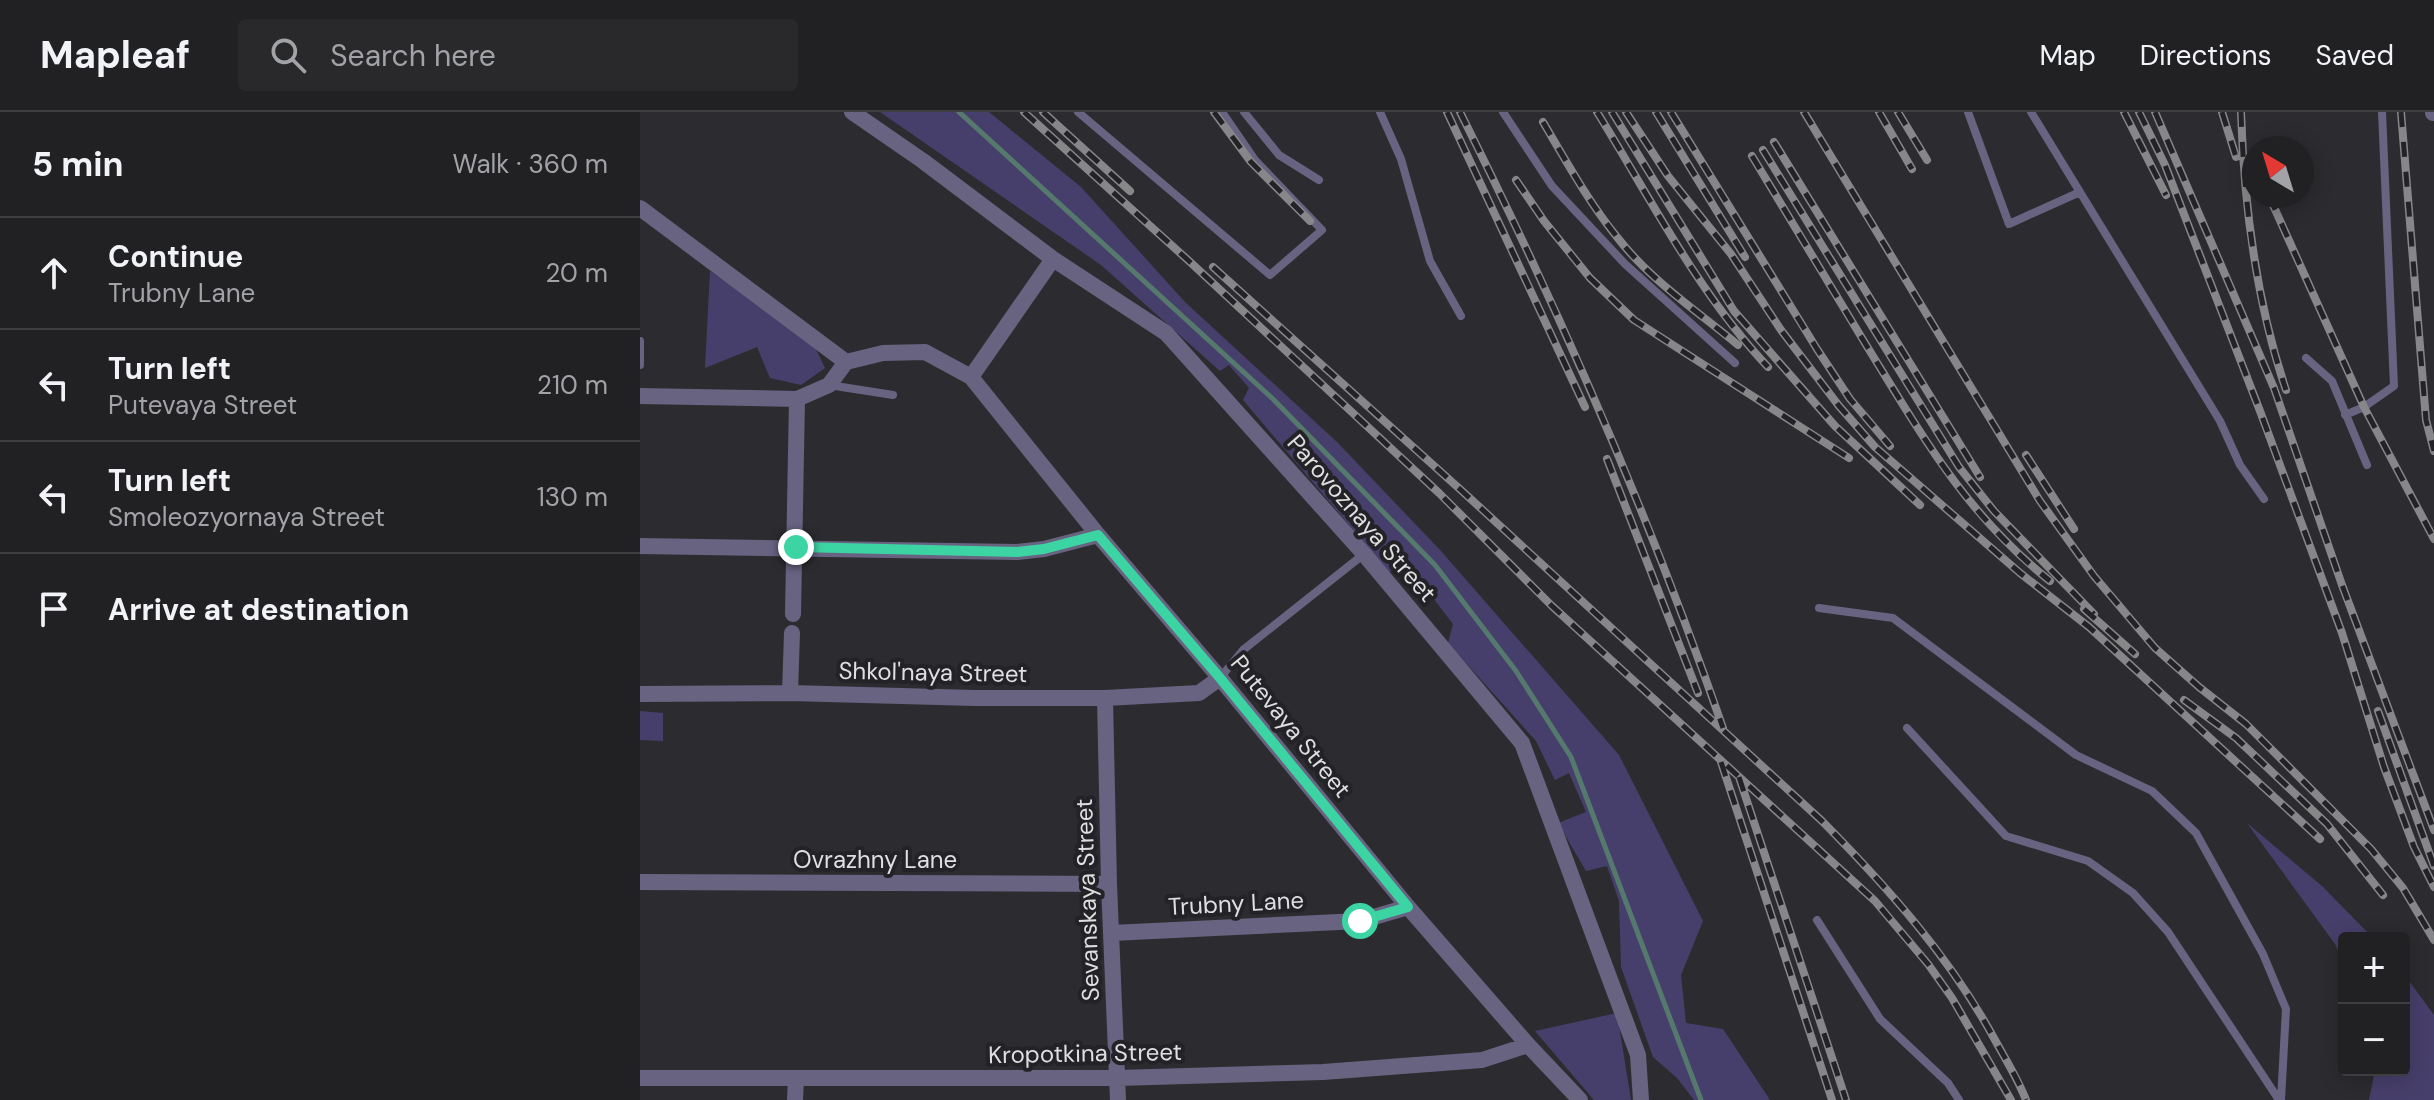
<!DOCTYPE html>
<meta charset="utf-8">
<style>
body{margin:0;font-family:"DM Sans",sans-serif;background:#29292c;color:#f1f3f6}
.controls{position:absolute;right:24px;bottom:24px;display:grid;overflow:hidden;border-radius:8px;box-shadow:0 4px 20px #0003}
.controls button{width:72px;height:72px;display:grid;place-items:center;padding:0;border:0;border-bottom:2px solid #3e3e41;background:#212124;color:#f1f3f6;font:40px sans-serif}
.compass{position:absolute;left:1602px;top:24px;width:72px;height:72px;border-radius:50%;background:#212124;box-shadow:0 4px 20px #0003;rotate:322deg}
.stop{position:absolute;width:24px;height:24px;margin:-18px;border:6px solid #3dd4a3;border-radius:50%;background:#fff}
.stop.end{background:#3dd4a3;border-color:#fff;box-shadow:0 2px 8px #0008}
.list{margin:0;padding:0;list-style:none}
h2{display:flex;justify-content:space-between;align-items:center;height:104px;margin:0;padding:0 32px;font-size:34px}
h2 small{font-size:26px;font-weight:400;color:#a2a3a6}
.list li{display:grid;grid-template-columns:52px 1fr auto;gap:24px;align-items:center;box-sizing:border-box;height:112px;padding:0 32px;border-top:2px solid #3e3e41}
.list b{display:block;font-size:30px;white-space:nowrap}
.list p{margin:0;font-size:26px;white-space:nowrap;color:#a2a3a6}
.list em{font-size:26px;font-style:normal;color:#a2a3a6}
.icon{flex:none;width:44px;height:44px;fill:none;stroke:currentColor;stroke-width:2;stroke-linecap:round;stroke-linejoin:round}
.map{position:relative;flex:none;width:1794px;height:988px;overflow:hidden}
header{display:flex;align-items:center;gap:48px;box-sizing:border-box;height:112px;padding:0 40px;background:#212124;border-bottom:2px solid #3e3e41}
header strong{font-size:38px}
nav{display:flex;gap:44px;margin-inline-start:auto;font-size:28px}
.search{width:560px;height:72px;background:#29292c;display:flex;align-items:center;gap:20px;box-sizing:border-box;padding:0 28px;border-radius:8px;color:#a2a3a6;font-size:30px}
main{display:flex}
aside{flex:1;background:#212124}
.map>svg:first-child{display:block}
</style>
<header>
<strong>Mapleaf</strong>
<div class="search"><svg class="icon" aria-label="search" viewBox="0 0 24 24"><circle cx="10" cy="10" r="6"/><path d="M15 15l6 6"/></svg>Search here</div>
<nav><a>Map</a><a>Directions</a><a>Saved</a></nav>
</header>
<main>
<aside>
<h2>5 min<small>Walk · 360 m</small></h2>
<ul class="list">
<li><svg class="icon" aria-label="ahead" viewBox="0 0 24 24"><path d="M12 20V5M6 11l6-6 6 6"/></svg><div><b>Continue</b><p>Trubny Lane</p></div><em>20 m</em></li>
<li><svg class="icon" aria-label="left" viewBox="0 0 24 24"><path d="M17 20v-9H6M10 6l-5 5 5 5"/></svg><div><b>Turn left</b><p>Putevaya Street</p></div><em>210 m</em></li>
<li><svg class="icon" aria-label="left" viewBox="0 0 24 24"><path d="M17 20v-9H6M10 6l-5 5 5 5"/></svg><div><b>Turn left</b><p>Smoleozyornaya Street</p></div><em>130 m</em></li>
<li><svg class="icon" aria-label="arrive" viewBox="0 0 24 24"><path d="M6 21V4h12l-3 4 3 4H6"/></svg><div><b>Arrive at destination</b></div></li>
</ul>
</aside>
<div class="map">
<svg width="1794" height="988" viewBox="0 0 1794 988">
<rect width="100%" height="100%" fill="#2c2c30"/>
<!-- green -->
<path fill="#473f6b" d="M 240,0 L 349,0 L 441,75 L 545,190 L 697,330 L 801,439 L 979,643 L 1063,809 L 1041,863 L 1046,911 L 1083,917 L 1130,988 L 1054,988 L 1037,966 L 1013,945 L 981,855 L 979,789 L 967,754 L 946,759 L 918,711 L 946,700 L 929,661 L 915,668 L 896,629 L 808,531 L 813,512 L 766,451 L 749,460 L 603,288 L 609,276 L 589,253 L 580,259 L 461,153 Z
M 70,159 L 173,231 L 185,256 L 161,273 L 130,266 L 117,235 L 65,256 Z
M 0,599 L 23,601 L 23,629 L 0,628 Z
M 1607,711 L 1683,775 L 1733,826 L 1704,826 L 1704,851 L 1695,832 Z
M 1764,862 L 1794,903 L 1794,988 L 1729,988 L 1735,958 L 1764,958 Z
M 977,901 L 991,988 L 954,988 L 895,919 Z"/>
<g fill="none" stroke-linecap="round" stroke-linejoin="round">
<!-- stream -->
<path stroke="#55796d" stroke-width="5" d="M 319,0 L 633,287 L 795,453 L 876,559 L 931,645 L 1061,988"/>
<!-- lane -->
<path stroke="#686381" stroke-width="8" d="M 438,0 L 630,163 L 682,118 L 615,48 L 582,0
M 604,0 L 639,43 L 679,68
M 740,0 L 761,47 L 790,149 L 821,204
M 863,0 L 912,74 L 985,152 L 1095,251
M 1328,0 L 1369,112 L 1440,80
M 1391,0 L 1580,309 L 1600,353 L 1624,387
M 0,229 L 0,253
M 1666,246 L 1692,269 L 1727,353
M 189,273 L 253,283
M 1705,303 L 1724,295 L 1754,274 L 1742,0
M 1179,496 L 1253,506 L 1436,643 L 1512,679 L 1556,721 L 1623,842 L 1646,897 L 1641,988
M 580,566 L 603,538 L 724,442
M 1267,616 L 1366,724 L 1448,749 L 1493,781 L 1528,820 L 1639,988
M 1177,808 L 1240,907 L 1308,971 L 1319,988"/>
<!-- street -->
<path stroke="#686381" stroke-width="16" d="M 212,0 L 283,49 L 413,147 L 526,221 L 724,442 L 882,631 L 998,943 L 1001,988
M 1793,0 L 1793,1
M 0,96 L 206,250 L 243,241 L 285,240 L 331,265 L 458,423 L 580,566 L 768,795 L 888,933 L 940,988
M 331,265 L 413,147
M 0,284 L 157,287 L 189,273 L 206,250
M 0,434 L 377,440 L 404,437 L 458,423
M 153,502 L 157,287
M 150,581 L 152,521
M 0,582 L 150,581 L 335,586 L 465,586 L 559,581 L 580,566
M 465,586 L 469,772 L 478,988
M 0,770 L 469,772
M 472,821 L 720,809 L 768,795
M 0,966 L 478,966 L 683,960 L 842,948 L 888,933
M 155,988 L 156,967"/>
<!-- rail casing -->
<g stroke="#87878a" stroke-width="8">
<path id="rail" d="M 384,0 L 549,149 L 799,381 L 912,494 L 1235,789 L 1288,852 L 1312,886 L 1371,988
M 403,0 L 490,79
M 574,0 L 611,50 L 670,109
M 807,0 L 945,295
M 820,0 C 920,200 1010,405 1083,616
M 957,0 C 1011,87 1058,181 1128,255
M 972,0 L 1094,199 L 1195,314 L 1280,393
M 986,0 L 1028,64 L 1091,142 L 1141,218 L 1199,294 L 1235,335 L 1380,461 L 1449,515 L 1680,727
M 1016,0 L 1105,145
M 1031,0 L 1177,237 L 1210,287 L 1250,334
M 1164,0 L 1400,389 L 1454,464 L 1515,536 L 1559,575 L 1606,612 L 1731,737 L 1763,776 L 1794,828
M 1239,0 L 1272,57
M 1258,0 L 1287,48
M 1484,0 L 1526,83
M 1499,0 L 1525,53 L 1620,299 L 1702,521 L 1744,655 L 1774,735 L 1794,775
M 1515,0 L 1634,276 L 1702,473 L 1794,718
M 1582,0 L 1596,45
M 1601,0 C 1604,93 1616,189 1646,278
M 1761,0 L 1786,308 L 1794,339
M 903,10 C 926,49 948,89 977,125 C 1010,168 1057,199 1098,233
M 1134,30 L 1340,365
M 1123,38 L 1319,355 L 1354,399 L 1454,502
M 1112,44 C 1151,108 1189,172 1228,236 C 1283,325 1326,402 1410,469
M 876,68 L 904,109 L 950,166 L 994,208 L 1209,346
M 1629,84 L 1724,295 L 1794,427
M 573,155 L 822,379 L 1182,709 C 1248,776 1310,845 1355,928 C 1366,948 1378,967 1386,988
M 1386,343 L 1434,417
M 967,347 L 1058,581
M 1444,497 L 1495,542
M 1544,588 L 1596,626 L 1687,712 L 1743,783
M 1738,599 L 1794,754
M 1081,650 L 1192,988
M 1099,665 L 1206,988"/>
</g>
<!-- rail -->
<use href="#rail" stroke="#232226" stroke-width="5" stroke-dasharray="15" stroke-linecap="butt"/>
</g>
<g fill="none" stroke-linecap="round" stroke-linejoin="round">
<!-- route -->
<path stroke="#3dd4a3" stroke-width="10" d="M 156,435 L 377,440 L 404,437 L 458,423 L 580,566 L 768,795 L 720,809"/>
</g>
<g text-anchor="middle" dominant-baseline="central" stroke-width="8" stroke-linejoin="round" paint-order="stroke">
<!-- street labels -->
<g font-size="24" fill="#dfdfe1" stroke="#232226">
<text transform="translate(722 406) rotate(49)">Parovoznaya Street</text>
<text transform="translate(293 560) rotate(1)">Shkol'naya Street</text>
<text transform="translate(651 614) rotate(51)">Putevaya Street</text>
<text x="235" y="747">Ovrazhny Lane</text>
<text transform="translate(447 788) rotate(-92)">Sevanskaya Street</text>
<text transform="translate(596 791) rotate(-3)">Trubny Lane</text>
<text transform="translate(445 941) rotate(-1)">Kropotkina Street</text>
</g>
</g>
</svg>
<div class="controls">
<button>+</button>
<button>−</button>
</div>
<svg class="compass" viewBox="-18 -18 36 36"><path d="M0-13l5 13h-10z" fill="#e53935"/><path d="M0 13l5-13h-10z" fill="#a2a3a6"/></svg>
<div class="stop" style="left:720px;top:809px"></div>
<div class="stop end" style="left:156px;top:435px"></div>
</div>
</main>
